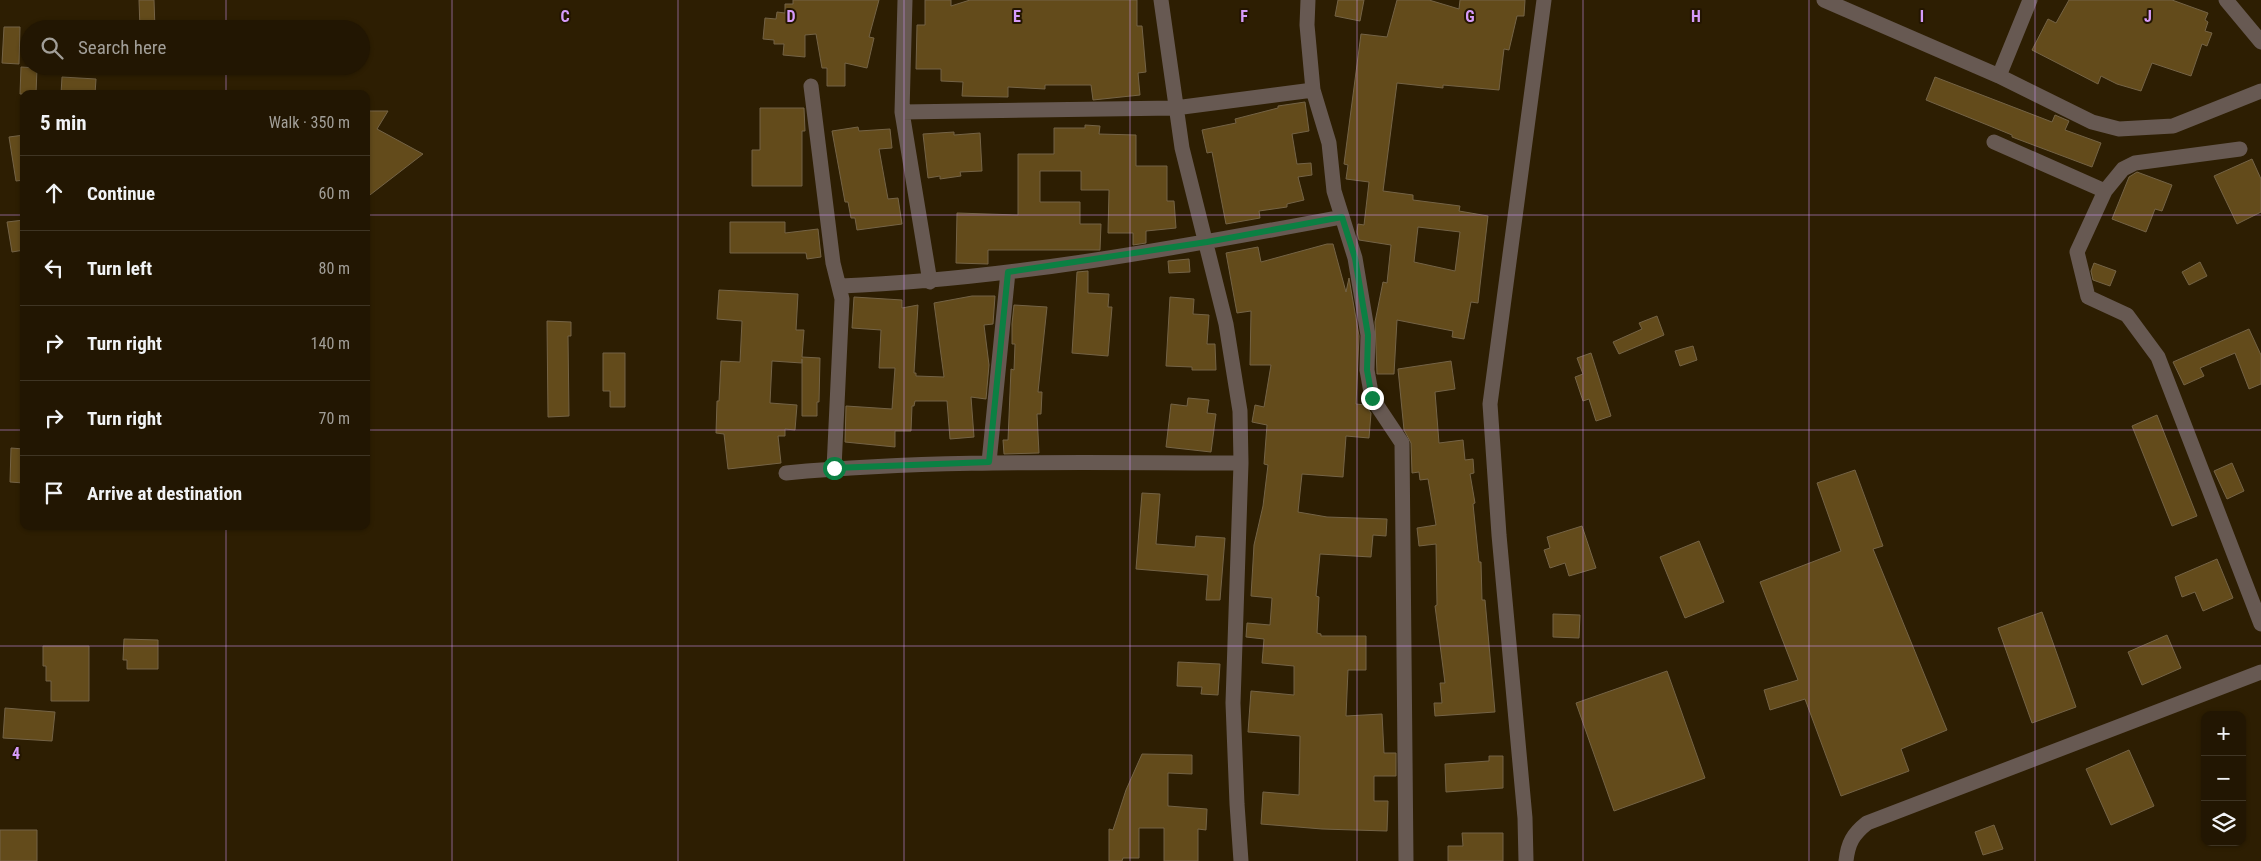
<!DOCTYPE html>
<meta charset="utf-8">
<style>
body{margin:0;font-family:"Roboto Condensed",sans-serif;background:#2a1f0c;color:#f1f3f6}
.controls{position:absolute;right:15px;bottom:15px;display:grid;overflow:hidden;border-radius:10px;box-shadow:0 1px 4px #0004}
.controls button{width:45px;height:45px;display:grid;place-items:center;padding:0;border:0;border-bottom:1px solid #3f3524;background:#221602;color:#f1f3f6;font:25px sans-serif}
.stop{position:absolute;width:15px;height:15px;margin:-11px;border:4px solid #0b8043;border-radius:50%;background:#fff}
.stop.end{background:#0b8043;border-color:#fff;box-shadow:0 1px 5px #0008}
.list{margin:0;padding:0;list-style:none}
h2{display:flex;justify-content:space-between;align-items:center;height:65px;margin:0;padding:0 20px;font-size:21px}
h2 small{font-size:16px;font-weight:400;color:#a29f99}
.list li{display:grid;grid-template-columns:32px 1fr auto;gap:15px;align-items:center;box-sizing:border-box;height:75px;padding:0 20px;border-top:1px solid #3f3524}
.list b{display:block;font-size:19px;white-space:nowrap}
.list em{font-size:16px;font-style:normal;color:#a29f99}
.icon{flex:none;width:28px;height:28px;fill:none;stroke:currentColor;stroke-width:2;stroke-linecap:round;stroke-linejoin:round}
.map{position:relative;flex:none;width:2261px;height:861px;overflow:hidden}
.search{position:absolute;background:#221602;box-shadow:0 1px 4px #0004;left:20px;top:20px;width:350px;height:55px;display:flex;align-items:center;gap:12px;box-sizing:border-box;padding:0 18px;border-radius:28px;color:#a29f99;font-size:19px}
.panel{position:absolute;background:#221602;box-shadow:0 1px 4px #0004;left:20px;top:90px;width:350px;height:440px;border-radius:10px}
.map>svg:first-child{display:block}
</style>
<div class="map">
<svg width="2261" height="861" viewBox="0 0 2261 861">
<rect width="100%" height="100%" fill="#2d1e02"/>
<!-- building -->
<path fill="#634b1b" stroke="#746346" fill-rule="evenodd" d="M 139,0 L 154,0 L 155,29 L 140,29 Z
M 793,0 L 879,0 L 869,37 L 874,38 L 867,68 L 845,63 L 845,86 L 827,86 L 827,68 L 822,68 L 816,34 L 805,35 L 805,57 L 783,55 L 784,44 L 774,44 L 774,40 L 763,39 L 765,18 L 776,19 L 777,12 L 785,13 L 785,4 L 793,4 Z
M 925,0 L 951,0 L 951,6 L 970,0 L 1137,0 L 1137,26 L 1142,26 L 1146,72 L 1138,73 L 1140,95 L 1093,100 L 1091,85 L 1045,85 L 1045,89 L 1008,87 L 1008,97 L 962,96 L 963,82 L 941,81 L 941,69 L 916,69 L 917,25 L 925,25 Z
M 1338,0 L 1364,0 L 1360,21 L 1335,16 Z
M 1397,0 L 1429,0 L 1459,9 L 1460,0 L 1525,0 L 1524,16 L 1517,16 L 1509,50 L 1504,49 L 1499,90 L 1443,85 L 1443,88 L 1397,83 L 1383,191 L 1413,195 L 1413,200 L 1460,206 L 1459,211 L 1488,216 L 1478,303 L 1471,302 L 1464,339 L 1452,337 L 1453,331 L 1397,320 L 1394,374 L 1377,374 L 1375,322 L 1383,282 L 1387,283 L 1391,245 L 1359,240 L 1357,232 L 1358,224 L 1364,225 L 1369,182 L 1346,179 L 1348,165 L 1344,164 L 1361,34 L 1387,37 ZM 1418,227 L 1460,232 L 1455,271 L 1414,262 Z
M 2069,0 L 2172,0 L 2208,13 L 2205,20 L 2208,22 L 2205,31 L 2212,33 L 2207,46 L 2202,44 L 2191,76 L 2152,63 L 2141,91 L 2117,84 L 2101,76 L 2098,84 L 2032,50 L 2048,19 L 2056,23 Z
M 4,27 L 20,27 L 19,64 L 2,63 Z
M 21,67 L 37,68 L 36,94 L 20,94 Z
M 62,77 L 96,79 L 95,94 L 61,94 Z
M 1935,77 L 2052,122 L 2055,115 L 2069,121 L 2065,130 L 2101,143 L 2092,167 L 2012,137 L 2012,135 L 1926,100 Z
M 1305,102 L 1309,131 L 1292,134 L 1297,164 L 1311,163 L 1312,175 L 1298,177 L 1304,200 L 1287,204 L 1287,207 L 1259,211 L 1260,218 L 1226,224 L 1212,152 L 1207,153 L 1202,130 L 1236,123 L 1235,119 L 1278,108 L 1278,106 Z
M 760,108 L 804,108 L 805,131 L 802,131 L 802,186 L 752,186 L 752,150 L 760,150 Z
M 366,111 L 388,111 L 377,129 L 423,154 L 366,198 Z
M 1085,125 L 1100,126 L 1099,134 L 1136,135 L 1136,166 L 1167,166 L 1167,201 L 1174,201 L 1176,228 L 1146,231 L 1146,243 L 1133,245 L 1133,233 L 1108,233 L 1109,190 L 1081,190 L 1081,171 L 1040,171 L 1040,202 L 1080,202 L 1080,224 L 1101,224 L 1100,250 L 988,250 L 988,264 L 956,263 L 957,213 L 1018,215 L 1018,154 L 1054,154 L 1054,128 L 1085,128 Z
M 858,127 L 859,131 L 890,129 L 892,148 L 879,149 L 888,199 L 898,198 L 902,224 L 857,230 L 855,218 L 851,218 L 848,202 L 845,202 L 832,131 Z
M 954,132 L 954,135 L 980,133 L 982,171 L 960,172 L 961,176 L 940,179 L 940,176 L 928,178 L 923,134 Z
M 24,135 L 24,180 L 16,181 L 9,137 Z
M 2252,159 L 2261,179 L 2261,212 L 2237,224 L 2214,176 Z
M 2137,172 L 2172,185 L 2162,211 L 2155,209 L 2146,232 L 2112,219 L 2129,177 Z
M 24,220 L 24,250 L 12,252 L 7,222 Z
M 730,222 L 785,222 L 785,233 L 818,229 L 821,257 L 807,259 L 806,253 L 730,253 Z
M 1327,244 L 1333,244 L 1346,292 L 1349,278 L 1359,336 L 1356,404 L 1365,405 L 1371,413 L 1369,438 L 1346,436 L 1343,477 L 1302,474 L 1298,512 L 1327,517 L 1387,519 L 1386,536 L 1373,535 L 1371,557 L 1320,554 L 1316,596 L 1319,597 L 1317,633 L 1321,634 L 1321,636 L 1366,636 L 1366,670 L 1348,670 L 1346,716 L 1382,714 L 1384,753 L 1396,753 L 1396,776 L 1374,776 L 1374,801 L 1388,801 L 1387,831 L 1322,829 L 1261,824 L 1263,792 L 1299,795 L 1300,736 L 1248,732 L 1251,691 L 1294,695 L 1294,666 L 1262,663 L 1264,639 L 1246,637 L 1247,623 L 1270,625 L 1272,598 L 1251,596 L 1254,545 L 1263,506 L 1268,465 L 1264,464 L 1267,425 L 1252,422 L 1255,405 L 1264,407 L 1271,365 L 1250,365 L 1251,311 L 1237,313 L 1226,253 L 1258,247 L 1261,262 Z
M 1189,259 L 1190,272 L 1169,273 L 1168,261 Z
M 2200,262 L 2207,276 L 2189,285 L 2182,272 Z
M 2094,263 L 2116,271 L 2110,286 L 2093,280 L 2091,271 Z
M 1088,271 L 1088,293 L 1109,294 L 1108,307 L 1112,307 L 1108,356 L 1072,353 L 1077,272 Z
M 719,290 L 798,294 L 796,330 L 804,330 L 802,357 L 820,358 L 819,402 L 817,402 L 817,416 L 802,416 L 802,359 L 802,363 L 772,361 L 770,403 L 797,405 L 795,430 L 785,429 L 785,436 L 778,436 L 781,463 L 728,469 L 724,434 L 716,433 L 717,401 L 719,401 L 721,361 L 740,362 L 742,321 L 717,319 Z
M 972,296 L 995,296 L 993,324 L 984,325 L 989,365 L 986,399 L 971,397 L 974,437 L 950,439 L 947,401 L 915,401 L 914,406 L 912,406 L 911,431 L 895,431 L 895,447 L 845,442 L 846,406 L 892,409 L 895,368 L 879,368 L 881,330 L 852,328 L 854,297 L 902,300 L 902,308 L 918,305 L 914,373 L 916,373 L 916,376 L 944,377 L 934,303 Z
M 1170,297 L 1194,299 L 1193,314 L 1209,315 L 1207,344 L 1215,344 L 1216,370 L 1192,370 L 1192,367 L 1166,366 Z
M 1014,305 L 1047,307 L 1038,392 L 1042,392 L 1041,414 L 1037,414 L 1039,453 L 1004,454 L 1003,440 L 1008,440 L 1011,369 L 1014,370 L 1015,344 L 1012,344 L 1012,324 Z
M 1657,316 L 1664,335 L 1619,354 L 1613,342 L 1642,329 L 1639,323 Z
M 547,321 L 571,322 L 571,336 L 568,336 L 569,416 L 548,417 Z
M 2249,329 L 2261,355 L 2261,384 L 2249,389 L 2235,353 L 2200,368 L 2204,376 L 2184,385 L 2173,362 Z
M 1693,346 L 1697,360 L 1680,366 L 1675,351 Z
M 603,353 L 625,353 L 625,407 L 610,407 L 610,391 L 603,391 Z
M 1591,353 L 1611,416 L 1596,421 L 1589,399 L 1583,401 L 1575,377 L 1583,374 L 1577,358 Z
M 1451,361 L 1455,389 L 1435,392 L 1439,443 L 1463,440 L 1465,460 L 1473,459 L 1474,473 L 1470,474 L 1475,503 L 1473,504 L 1479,562 L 1481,562 L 1482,600 L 1485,600 L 1495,712 L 1435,716 L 1434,703 L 1442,703 L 1440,683 L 1445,683 L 1435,606 L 1437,605 L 1436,544 L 1419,546 L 1417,528 L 1436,525 L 1428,479 L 1420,480 L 1419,472 L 1412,473 L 1411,443 L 1404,430 L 1398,369 Z
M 1188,398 L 1209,400 L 1207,413 L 1216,414 L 1211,452 L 1166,447 L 1171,404 L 1187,406 Z
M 2157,415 L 2197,516 L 2172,526 L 2132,426 Z
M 11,448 L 24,449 L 24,483 L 10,482 Z
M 2232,463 L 2244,491 L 2227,499 L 2214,471 Z
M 1855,470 L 1883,546 L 1873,549 L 1947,730 L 1901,749 L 1909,771 L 1841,796 L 1805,699 L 1770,710 L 1764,690 L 1798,680 L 1760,582 L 1841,551 L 1817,483 Z
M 1142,493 L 1160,494 L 1156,544 L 1195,547 L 1196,536 L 1225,538 L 1220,600 L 1206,600 L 1208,575 L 1136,569 Z
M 1582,526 L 1596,568 L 1569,576 L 1565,563 L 1550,568 L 1544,550 L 1550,548 L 1547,537 Z
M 1699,541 L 1724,602 L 1685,618 L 1660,557 Z
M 2217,559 L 2233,598 L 2203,611 L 2195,592 L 2182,597 L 2175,577 Z
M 2042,612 L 2076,707 L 2032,723 L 1998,628 Z
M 1553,614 L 1580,615 L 1579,638 L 1553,637 Z
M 2167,635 L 2181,668 L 2142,685 L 2128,652 Z
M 124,639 L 158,640 L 158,669 L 127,669 L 127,660 L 123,660 Z
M 43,646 L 89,646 L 89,701 L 51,701 L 51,681 L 46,681 L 46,666 L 43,666 Z
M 1178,662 L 1220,664 L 1218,695 L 1201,694 L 1202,687 L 1177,686 Z
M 1667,671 L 1705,778 L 1614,811 L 1576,703 Z
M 5,708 L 55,712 L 52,741 L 3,738 Z
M 2129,750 L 2154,806 L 2111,825 L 2086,769 Z
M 1142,754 L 1192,755 L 1192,774 L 1168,773 L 1168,806 L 1207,809 L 1206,830 L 1198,829 L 1198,861 L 1164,861 L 1164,828 L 1139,828 L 1139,858 L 1123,858 L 1122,861 L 1109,861 L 1109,829 L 1113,830 L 1126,790 Z
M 1489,756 L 1503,756 L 1503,788 L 1446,792 L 1445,764 L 1489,761 Z
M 1994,825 L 2003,849 L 1983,855 L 1975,832 Z
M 0,830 L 37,830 L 37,861 L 0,861 Z
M 1462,833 L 1503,833 L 1503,861 L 1448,861 L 1448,846 L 1463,846 Z"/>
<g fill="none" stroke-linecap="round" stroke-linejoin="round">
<!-- minor -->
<path stroke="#675952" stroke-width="15" d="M 905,0 L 902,112 L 930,282
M 1161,0 L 1182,148 L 1226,324 L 1240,411 L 1241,463 L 1233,703 L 1237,804 L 1241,861
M 1308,0 L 1307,25 L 1313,90 L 1329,143 L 1334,191 L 1355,258 L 1368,335 L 1367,370 L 1372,398 L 1402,443 L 1406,861
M 1824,0 L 1999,76 L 2092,122 L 2119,129 L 2173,126 L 2261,91
M 2226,0 L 2261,42
M 1999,76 L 2030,0
M 811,86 L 833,263 L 842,299 L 834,468
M 902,112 L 1175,108 L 1313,90
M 1994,142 L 2105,191 L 2077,252 L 2088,297 L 2127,315 L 2158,357 L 2261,624
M 2105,191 L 2123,169 L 2135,163 L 2240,149
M 841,286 C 1009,279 1177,248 1342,217
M 989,462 L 1008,272
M 786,473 C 937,459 1089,463 1241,463
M 1526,861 L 1525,818 L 1499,535 L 1490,404 L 1544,0
M 1846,861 C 1848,843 1853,834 1867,823 L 2261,672"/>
</g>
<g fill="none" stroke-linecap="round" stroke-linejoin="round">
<!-- route -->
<path stroke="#0b8043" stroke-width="6" d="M 834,468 L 989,462 L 1008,272 L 1207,242 L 1342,217 L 1355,258 L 1368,335 L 1367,370 L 1372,398"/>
</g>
<!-- grid -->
<path fill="none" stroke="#d69bfa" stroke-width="1" stroke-opacity="0.55" d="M 226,0 L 226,29M 452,0 L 452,861M 678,0 L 678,861M 904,0 L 904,861M 1130,0 L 1130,861M 1357,0 L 1357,861M 1583,0 L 1583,861M 1809,0 L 1809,861M 2035,0 L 2035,861M 226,66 L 226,94M 0,215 L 24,215M 366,215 L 2261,215M 0,430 L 24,430M 366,430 L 2261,430M 226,526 L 226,861M 0,646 L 2261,646"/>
<g font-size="16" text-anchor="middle" font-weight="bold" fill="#d69bfa" stroke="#231500" stroke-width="4" stroke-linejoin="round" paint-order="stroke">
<text x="565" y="22">C</text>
<text x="791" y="22">D</text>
<text x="1017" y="22">E</text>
<text x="1244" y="22">F</text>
<text x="1470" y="22">G</text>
<text x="1696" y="22">H</text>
<text x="1922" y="22">I</text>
<text x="2148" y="22">J</text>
<text x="16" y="759">4</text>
</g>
</svg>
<div class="controls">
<button>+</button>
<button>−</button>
<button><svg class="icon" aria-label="layers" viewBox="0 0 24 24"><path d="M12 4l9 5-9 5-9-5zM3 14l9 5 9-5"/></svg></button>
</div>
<div class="stop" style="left:834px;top:468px"></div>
<div class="stop end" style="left:1372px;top:398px"></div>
<div class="search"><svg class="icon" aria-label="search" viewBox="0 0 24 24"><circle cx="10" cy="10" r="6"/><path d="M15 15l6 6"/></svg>Search here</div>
<section class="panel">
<h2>5 min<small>Walk · 350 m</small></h2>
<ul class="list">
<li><svg class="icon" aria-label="ahead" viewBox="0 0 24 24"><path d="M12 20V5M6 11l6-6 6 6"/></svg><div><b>Continue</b></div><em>60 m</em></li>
<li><svg class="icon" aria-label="left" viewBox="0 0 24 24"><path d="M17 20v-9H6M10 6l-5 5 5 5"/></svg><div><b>Turn left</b></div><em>80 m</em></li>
<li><svg class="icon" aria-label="right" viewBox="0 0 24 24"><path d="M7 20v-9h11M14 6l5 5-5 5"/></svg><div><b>Turn right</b></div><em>140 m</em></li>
<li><svg class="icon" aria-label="right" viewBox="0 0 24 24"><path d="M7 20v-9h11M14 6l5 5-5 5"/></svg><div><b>Turn right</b></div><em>70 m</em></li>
<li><svg class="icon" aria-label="arrive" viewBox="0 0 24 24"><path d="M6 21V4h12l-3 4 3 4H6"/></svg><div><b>Arrive at destination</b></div></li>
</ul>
</section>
</div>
